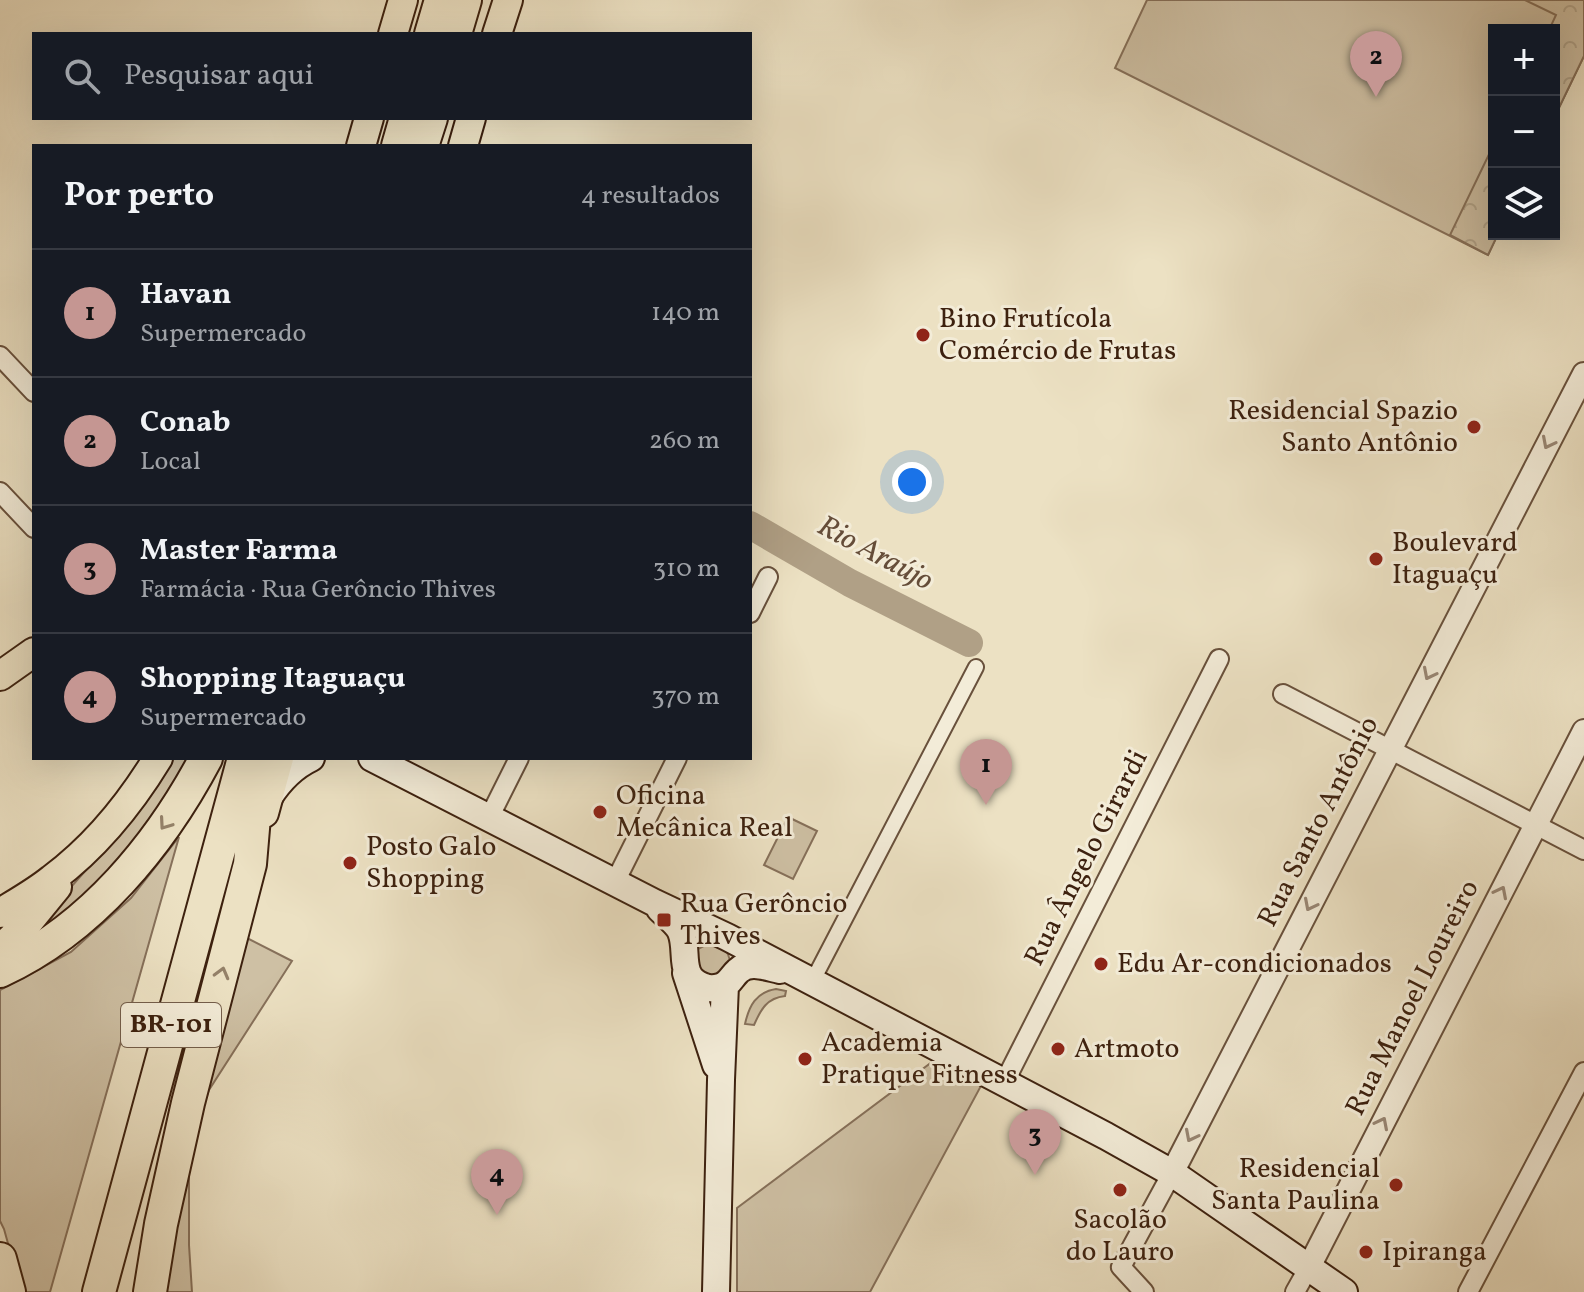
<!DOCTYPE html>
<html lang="pt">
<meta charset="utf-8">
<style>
body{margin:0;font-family:Vollkorn,serif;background:#242831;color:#f1f3f6}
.controls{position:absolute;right:24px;top:24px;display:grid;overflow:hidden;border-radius:0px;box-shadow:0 8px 32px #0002}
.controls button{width:72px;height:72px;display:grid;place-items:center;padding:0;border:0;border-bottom:2px solid #363941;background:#171b24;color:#f1f3f6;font:40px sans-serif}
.you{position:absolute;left:912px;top:482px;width:28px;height:28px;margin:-20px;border:6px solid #fff;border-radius:50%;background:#1a73e8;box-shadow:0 0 0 12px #1a73e833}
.badge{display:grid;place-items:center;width:52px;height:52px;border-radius:50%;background:#c59692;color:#111;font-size:26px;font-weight:700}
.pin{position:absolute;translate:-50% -66px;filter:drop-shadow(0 2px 4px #0008)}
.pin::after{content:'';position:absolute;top:42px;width:28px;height:24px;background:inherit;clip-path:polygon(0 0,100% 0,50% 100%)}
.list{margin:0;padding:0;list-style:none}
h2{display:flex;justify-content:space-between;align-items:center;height:104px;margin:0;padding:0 32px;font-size:34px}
h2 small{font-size:26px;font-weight:400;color:#9ea1a6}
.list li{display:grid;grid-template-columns:52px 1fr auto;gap:24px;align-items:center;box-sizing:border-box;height:128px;padding:0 32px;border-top:2px solid #363941}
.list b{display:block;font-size:30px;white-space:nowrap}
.list p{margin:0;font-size:26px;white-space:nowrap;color:#9ea1a6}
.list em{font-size:26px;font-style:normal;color:#9ea1a6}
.icon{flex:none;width:44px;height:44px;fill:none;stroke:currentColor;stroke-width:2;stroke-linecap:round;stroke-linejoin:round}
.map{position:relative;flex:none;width:1584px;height:1292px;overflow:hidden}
.search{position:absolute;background:#171b24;box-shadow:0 8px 32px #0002;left:32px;top:32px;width:720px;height:88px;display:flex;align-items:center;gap:20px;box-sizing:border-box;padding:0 28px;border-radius:0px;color:#9ea1a6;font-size:30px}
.panel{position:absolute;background:#171b24;box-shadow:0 8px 32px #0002;left:32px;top:144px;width:720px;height:616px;border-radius:0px}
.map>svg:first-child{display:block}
</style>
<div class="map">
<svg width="1584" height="1292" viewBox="0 0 1584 1292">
<defs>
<pattern id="forest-crowns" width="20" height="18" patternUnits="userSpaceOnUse" patternTransform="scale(2)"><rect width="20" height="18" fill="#cec0a4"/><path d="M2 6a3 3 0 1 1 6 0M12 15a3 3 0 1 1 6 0" fill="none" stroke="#b2a58c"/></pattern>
</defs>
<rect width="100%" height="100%" fill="#ece1c3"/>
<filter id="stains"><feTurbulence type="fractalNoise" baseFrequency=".0025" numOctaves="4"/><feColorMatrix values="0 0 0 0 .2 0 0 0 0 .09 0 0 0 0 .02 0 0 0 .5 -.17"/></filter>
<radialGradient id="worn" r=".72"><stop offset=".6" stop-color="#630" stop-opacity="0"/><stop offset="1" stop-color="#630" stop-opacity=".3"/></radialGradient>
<!-- grass -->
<path fill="#cec0a4" stroke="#86705a" stroke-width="2" d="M 1147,0 L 1584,0 L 1584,56 L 1554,118 L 1554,30 L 1494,30 L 1494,234 L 1498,234 L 1488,255 L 1115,68 Z
M 168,758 L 191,758 L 142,837 L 85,897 L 47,929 L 0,955 L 47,914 L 96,859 Z
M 788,817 L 817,831 L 793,879 L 764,865 Z
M 179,837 L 50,1292 L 19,1292 L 19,1283 L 4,1229 L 0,1221 L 0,990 L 71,952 L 131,898 Z
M 241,935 L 292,961 L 209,1090 L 200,1116 L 189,1167 L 189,1245 L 192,1292 L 157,1292 Z
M 709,943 C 721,943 729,950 730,963 L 721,977 L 702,977 L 694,955 L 698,949 Z
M 776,989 L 786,991 L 785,996 C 767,998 761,1009 754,1025 L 745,1024 C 749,1006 756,992 776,989 Z
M 936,1059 L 982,1084 L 870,1292 L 737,1292 L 737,1208 Z"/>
<!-- forest -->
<path fill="url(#forest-crowns)" stroke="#86705a" stroke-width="2" d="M 1525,0 L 1584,0 L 1584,56 L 1554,118 L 1554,30 L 1549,30 L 1556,15 Z
M 1494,144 L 1494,234 L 1498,234 L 1488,255 L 1450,235 Z"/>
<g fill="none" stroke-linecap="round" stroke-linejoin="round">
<!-- river -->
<path stroke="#b0a086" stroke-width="28" d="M 750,525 L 850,583 L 969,643"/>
<!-- pedestrian casing -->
<g stroke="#69513c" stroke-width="18">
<path id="pedestrian" d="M 812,982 L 976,667"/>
</g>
<!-- minor casing -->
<g stroke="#69513c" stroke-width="22">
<path id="minor" d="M 0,356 L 34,392
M 0,492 L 34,528
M 750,613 L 768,577
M 1283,694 L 1584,850
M 489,818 L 519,758
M 615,882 L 677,758
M 1004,1083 L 1219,659
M 1144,1292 L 1121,1267 L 1172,1173
M 1295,1292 L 1309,1267
M 1468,1292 L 1584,1072"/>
</g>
<!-- tertiary casing -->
<g stroke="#69513c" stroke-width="26">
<path id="tertiary" d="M 1172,1173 L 1584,374
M 1309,1267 L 1584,731"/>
</g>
<!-- secondary casing -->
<g stroke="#3d210f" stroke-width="30">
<path id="secondary" d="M 372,758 L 655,903 L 727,937 L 1106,1136 L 1172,1173 L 1344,1292
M 269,797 C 280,780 292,767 311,758
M 660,909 C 666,915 678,924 681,932 C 689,951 677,976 702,986 C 708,989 713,989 720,987 C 730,984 731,977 738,971 C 749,960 766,967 780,970
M 686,973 L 716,1065
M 716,1292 L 721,1080 L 725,985"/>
</g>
<!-- primary casing -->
<g stroke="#3d210f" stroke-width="32">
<path id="primary" d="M 393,34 L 403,0
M 497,34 L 508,0
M 361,146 L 369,118
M 463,146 L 471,118
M 0,676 L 34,652
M 264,813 L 279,758
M 0,913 C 18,902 36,892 52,879 C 95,847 130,804 158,758
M 0,949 L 26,925 L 57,887"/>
</g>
<!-- motorway casing -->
<g stroke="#3d210f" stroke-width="36">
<path id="motorway" d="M 431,34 L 441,0
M 455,34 L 465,0
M 398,146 L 406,118
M 422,146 L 431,118
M 0,971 C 91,929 160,845 206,758
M 0,1259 L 9,1292
M 99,1292 L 244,758
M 150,1292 L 161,1224 L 188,1103 L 250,864 L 259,758"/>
</g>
<!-- pedestrian -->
<use href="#pedestrian" stroke="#f3ecd8" stroke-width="14"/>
<!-- minor -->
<use href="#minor" stroke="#f3ecd8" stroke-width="18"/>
<!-- tertiary -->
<use href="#tertiary" stroke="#f3ecd8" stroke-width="22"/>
<!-- secondary -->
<use href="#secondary" stroke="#f3ecd8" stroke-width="26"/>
<!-- primary -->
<use href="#primary" stroke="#ece1c3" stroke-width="28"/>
<!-- motorway -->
<use href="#motorway" stroke="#ece1c3" stroke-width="32"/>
</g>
<!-- one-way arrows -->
<defs><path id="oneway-chevron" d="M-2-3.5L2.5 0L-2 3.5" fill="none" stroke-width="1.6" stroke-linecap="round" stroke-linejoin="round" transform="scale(2)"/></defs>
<g stroke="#988674">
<use href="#oneway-chevron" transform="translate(1548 443) rotate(117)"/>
<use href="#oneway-chevron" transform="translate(1429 674) rotate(117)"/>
<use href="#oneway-chevron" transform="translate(1501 892) rotate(-63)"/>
<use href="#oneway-chevron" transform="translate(1310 905) rotate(117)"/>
<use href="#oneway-chevron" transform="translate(1382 1123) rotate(-63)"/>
<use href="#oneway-chevron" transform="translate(1191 1136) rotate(117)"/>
</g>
<g stroke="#948169">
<use href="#oneway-chevron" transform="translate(165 824) rotate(125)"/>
<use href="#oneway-chevron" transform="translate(222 973) rotate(-75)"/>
</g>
<!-- markers -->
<g fill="#8f2418" stroke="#f3ecd8" stroke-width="3">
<circle cx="923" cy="335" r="8"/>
<circle cx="1474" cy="427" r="8"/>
<circle cx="1376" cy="559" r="8"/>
<circle cx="600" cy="812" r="8"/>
<circle cx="350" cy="863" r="8"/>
<rect x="656" y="912" width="16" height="16" rx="4"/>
<circle cx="1101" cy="964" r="8"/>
<circle cx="1058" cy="1049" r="8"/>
<circle cx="805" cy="1059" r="8"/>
<circle cx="1396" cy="1185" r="8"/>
<circle cx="1120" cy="1190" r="8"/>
<circle cx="1366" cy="1252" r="8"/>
</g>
<g text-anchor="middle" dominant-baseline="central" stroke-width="6" stroke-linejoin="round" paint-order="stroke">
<!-- shield labels -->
<rect fill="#f3ecd8" stroke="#745e4b" stroke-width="2" x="121" y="1003" width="100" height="44" rx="6"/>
<g font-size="26" font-weight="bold" fill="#3d210f">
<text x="171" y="1025">BR-101</text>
</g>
<!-- poi labels -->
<g font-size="28" fill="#3d210f" stroke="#f3ecd8" text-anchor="start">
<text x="939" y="319">Bino Frutícola<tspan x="939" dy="32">Comércio de Frutas</tspan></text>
<text x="1458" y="411" text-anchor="end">Residencial Spazio<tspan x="1458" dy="32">Santo Antônio</tspan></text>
<text x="1392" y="543">Boulevard<tspan x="1392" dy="32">Itaguaçu</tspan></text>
<text x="616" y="796">Oficina<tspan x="616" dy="32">Mecânica Real</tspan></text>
<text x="366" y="847">Posto Galo<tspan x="366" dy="32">Shopping</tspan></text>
<text x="680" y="904">Rua Gerôncio<tspan x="680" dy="32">Thives</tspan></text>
<text x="1117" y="964">Edu Ar-condicionados</text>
<text x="821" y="1043">Academia<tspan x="821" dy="32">Pratique Fitness</tspan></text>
<text x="1074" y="1049">Artmoto</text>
<text x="1380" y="1169" text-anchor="end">Residencial<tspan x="1380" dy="32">Santa Paulina</tspan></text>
<text x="1120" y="1220" text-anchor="middle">Sacolão<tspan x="1120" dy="32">do Lauro</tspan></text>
<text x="1382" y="1252">Ipiranga</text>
</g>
<!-- street labels -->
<g font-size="28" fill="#3d210f" stroke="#f3ecd8">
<text transform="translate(1319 822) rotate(-63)">Rua Santo Antônio</text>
<text transform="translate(1087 858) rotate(-63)">Rua Ângelo Girardi</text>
<text transform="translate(1413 998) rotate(-63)">Rua Manoel Loureiro</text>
</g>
<!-- water labels -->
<g font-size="30" font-style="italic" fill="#654d39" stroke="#f3ecd8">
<text transform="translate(875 554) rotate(28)">Rio Araújo</text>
</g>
</g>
<rect width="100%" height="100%" filter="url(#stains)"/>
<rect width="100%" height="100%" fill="url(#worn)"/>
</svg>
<div class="controls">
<button>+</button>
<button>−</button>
<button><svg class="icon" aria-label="layers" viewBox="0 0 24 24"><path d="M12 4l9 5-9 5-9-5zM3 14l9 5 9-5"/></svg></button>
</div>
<div class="you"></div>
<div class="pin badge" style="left:986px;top:805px">1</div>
<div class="pin badge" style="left:1376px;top:97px">2</div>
<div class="pin badge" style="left:1035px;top:1175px">3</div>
<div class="pin badge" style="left:497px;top:1215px">4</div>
<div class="search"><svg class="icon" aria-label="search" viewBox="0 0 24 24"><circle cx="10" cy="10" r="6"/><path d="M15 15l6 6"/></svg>Pesquisar aqui</div>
<section class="panel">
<h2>Por perto<small>4 resultados</small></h2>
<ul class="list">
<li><span class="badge">1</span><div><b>Havan</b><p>Supermercado</p></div><em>140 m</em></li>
<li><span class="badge">2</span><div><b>Conab</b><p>Local</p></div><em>260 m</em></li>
<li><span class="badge">3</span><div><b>Master Farma</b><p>Farmácia · Rua Gerôncio Thives</p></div><em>310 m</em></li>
<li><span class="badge">4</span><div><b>Shopping Itaguaçu</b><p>Supermercado</p></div><em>370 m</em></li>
</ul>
</section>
</div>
